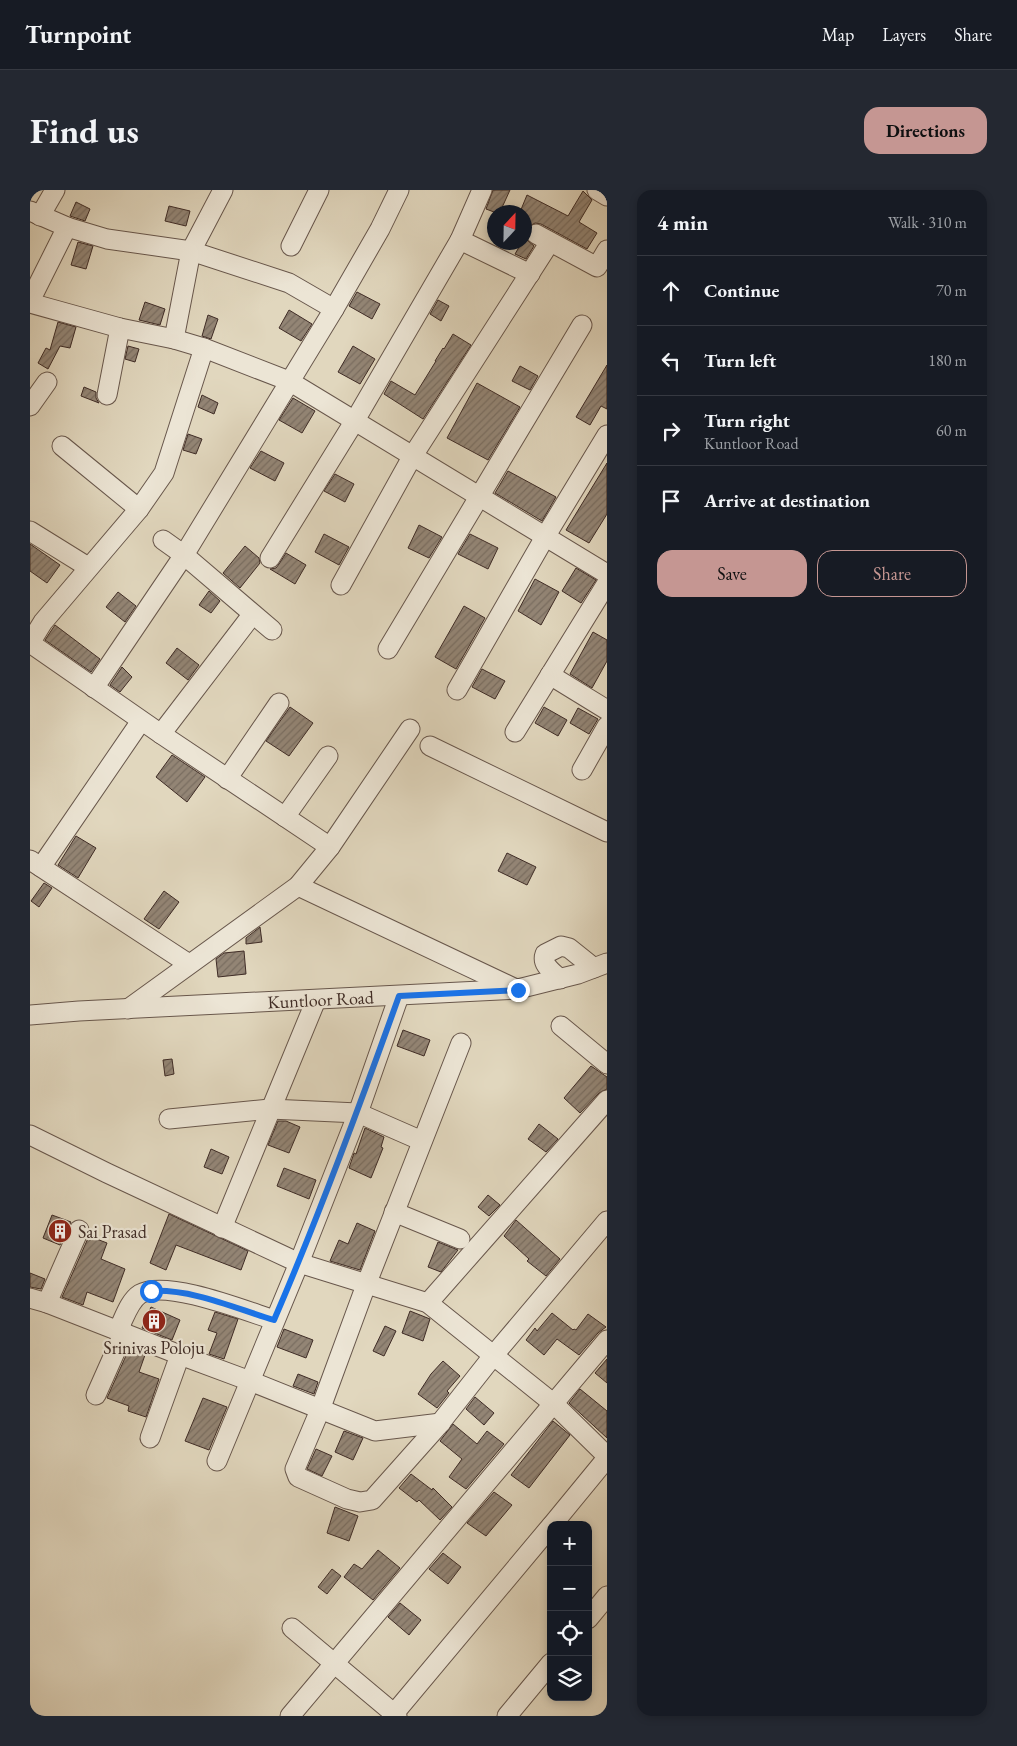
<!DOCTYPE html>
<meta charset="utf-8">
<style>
body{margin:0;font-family:"EB Garamond",serif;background:#242831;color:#f1f3f6}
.controls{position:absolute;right:15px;bottom:15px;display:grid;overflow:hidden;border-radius:10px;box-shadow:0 2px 8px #0003}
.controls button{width:45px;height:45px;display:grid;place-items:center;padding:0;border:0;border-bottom:1px solid #363941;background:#171b24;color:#f1f3f6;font:25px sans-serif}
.compass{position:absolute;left:457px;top:15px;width:45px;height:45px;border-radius:50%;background:#171b24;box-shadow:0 2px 8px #0003;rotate:22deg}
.stop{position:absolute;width:15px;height:15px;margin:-11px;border:4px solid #1a73e8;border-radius:50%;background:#fff}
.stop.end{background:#1a73e8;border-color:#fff;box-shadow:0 1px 5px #0008}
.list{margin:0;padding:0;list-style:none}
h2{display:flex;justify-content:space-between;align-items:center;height:65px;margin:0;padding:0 20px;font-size:21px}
h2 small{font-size:16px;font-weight:400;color:#9ea1a6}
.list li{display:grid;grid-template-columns:32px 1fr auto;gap:15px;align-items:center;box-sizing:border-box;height:70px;padding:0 20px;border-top:1px solid #363941}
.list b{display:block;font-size:19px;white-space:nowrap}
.list p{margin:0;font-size:16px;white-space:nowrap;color:#9ea1a6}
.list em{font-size:16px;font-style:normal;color:#9ea1a6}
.actions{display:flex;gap:10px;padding:15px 20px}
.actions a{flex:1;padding:11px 0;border:1px solid #c59692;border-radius:15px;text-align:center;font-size:18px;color:#c59692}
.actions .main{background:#c59692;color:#111}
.icon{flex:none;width:28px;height:28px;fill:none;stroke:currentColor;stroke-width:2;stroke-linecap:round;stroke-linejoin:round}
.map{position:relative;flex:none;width:577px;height:1526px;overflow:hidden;border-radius:15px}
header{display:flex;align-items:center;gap:30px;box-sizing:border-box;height:70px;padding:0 25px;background:#171b24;border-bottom:1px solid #363941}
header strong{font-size:24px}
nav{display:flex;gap:28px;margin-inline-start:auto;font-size:18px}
.intro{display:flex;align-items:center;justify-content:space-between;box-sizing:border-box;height:120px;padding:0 30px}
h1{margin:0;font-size:35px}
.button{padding:12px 22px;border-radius:15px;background:#c59692;color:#111;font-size:18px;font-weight:700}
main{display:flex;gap:30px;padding:0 30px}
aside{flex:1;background:#171b24;border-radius:15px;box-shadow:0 2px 8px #0003}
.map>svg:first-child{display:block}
</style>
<header>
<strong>Turnpoint</strong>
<nav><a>Map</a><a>Layers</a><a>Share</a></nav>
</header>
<div class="intro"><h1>Find us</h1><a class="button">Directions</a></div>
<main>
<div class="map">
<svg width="577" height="1526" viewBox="0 0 577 1526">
<defs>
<pattern id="building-hatch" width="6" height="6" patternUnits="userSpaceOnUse" patternTransform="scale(1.25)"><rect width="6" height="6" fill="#938575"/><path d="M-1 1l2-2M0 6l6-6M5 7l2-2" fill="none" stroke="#796d60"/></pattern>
</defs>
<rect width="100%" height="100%" fill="#e1d7be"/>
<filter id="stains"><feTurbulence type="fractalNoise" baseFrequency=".004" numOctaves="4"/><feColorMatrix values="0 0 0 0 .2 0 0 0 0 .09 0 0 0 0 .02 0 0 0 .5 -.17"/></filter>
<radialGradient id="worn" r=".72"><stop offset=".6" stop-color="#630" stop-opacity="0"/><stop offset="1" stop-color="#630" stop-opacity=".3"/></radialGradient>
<!-- building -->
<path fill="url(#building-hatch)" stroke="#3f2c26" d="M 463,0 L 480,0 L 470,22 L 464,22 L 456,19 Z
M 553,1 L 562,10 L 549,32 L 567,43 L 557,59 L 511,34 L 505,33 L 498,37 L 494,36 L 494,22 L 490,22 L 497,5 L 538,26 Z
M 46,12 L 60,19 L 55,31 L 40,26 Z
M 139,16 L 160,21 L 156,36 L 135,31 Z
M 495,46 L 497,50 L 504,56 L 496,69 L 485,64 L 492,52 L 494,52 Z
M 48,52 L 63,56 L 56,79 L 41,75 Z
M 327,102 L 350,114 L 342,129 L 319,116 Z
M 408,110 L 419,116 L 411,131 L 400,124 Z
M 115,112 L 135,119 L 130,135 L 109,130 Z
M 259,120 L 282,134 L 271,151 L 249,138 Z
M 178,125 L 188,129 L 181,149 L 172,146 Z
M 28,132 L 46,137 L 40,158 L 30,156 L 18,179 L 8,173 L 16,158 L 20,160 Z
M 423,144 L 441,155 L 393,229 L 354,204 L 361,191 L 385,205 L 406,171 L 405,171 L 413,158 L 414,159 Z
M 98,156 L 109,159 L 105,172 L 95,169 Z
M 323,156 L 345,169 L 330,194 L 308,182 Z
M 577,175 L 577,219 L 571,216 L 560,235 L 546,227 Z
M 490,176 L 508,186 L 500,200 L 482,191 Z
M 447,193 L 490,217 L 458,270 L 417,248 Z
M 54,197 L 66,202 L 66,208 L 69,213 L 51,206 Z
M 172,205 L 188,213 L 184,224 L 168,217 Z
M 263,208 L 285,221 L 272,243 L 249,230 Z
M 158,244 L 172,249 L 166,264 L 153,260 Z
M 231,261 L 254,273 L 245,291 L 220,278 Z
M 577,273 L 577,324 L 559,353 L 536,340 Z
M 478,281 L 526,307 L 512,331 L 465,303 Z
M 305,284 L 324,294 L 315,312 L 294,301 Z
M 389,335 L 412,347 L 399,368 L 378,358 Z
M 294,344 L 319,357 L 309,375 L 285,362 Z
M 440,344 L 468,358 L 458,379 L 428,364 Z
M 0,354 L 30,375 L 17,393 L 0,381 Z
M 215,356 L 229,368 L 230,373 L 210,398 L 193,383 Z
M 256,363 L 276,375 L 265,394 L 240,379 L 246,378 L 249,374 Z
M 546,378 L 566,390 L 551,413 L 532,401 Z
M 505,389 L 529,402 L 511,435 L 488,421 Z
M 179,401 L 190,411 L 181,423 L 169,415 Z
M 88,402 L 106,416 L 95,432 L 76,417 Z
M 434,416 L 455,428 L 426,479 L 405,467 Z
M 25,435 L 70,469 L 61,482 L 15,450 Z
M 563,442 L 577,450 L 577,471 L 562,498 L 540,484 Z
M 147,458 L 169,475 L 158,490 L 136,473 Z
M 92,477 L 102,487 L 90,502 L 80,495 Z
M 452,479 L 475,491 L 465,509 L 442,497 Z
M 260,517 L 283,533 L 259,566 L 236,551 Z
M 514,517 L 537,530 L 528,546 L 505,533 Z
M 548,518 L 568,529 L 559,544 L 540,533 Z
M 142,565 L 175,587 L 157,612 L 126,587 Z
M 46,646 L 66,658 L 48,688 L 28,675 Z
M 477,663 L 506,677 L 497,695 L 468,681 Z
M 14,693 L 22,698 L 9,717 L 1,711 Z
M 134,701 L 149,712 L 129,739 L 114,729 Z
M 230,737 L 232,752 L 216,754 L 216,748 Z
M 214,761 L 216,784 L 188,787 L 186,769 L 194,763 Z
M 373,840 L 400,850 L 394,866 L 367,856 Z
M 142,869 L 144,884 L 135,886 L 133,870 Z
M 561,876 L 577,887 L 577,899 L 569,903 L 550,923 L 534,908 Z
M 248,931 L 256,931 L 270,937 L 259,963 L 238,955 Z
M 509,934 L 528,949 L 516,962 L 498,949 Z
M 335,938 L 354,947 L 351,957 L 353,958 L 341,988 L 319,978 L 324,963 L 326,964 Z
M 181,959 L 199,967 L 192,984 L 174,977 Z
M 254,978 L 286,990 L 279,1009 L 247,996 Z
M 458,1005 L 470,1015 L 459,1026 L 448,1017 Z
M 139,1024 L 218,1061 L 211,1080 L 146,1055 L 136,1080 L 120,1073 Z
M 22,1025 L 41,1032 L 30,1055 L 13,1048 Z
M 486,1030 L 530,1069 L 516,1086 L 497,1071 L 499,1069 L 474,1046 Z
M 327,1033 L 345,1041 L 330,1080 L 300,1071 L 309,1050 L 318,1054 Z
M 59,1046 L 77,1053 L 71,1069 L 95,1079 L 83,1112 L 57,1102 L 53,1115 L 32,1107 Z
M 408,1052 L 428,1060 L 411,1082 L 398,1077 Z
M 0,1083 L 15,1089 L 11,1099 L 0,1097 Z
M 121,1117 L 150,1130 L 142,1150 L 112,1138 Z
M 380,1121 L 400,1129 L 393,1151 L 372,1143 Z
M 185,1122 L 208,1129 L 194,1169 L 179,1164 L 187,1143 L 178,1140 Z
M 522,1123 L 543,1140 L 544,1139 L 546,1140 L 558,1124 L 576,1137 L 568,1143 L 549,1165 L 527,1149 L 514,1165 L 496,1150 L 505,1138 L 507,1141 Z
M 355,1136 L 366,1141 L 354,1166 L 343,1161 Z
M 254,1139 L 283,1150 L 276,1168 L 247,1157 Z
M 99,1159 L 115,1165 L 109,1182 L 129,1189 L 116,1227 L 98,1221 L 99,1216 L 77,1208 Z
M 577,1169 L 577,1193 L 565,1183 Z
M 413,1171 L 430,1186 L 417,1201 L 419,1203 L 407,1218 L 388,1204 L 401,1184 Z
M 268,1184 L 288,1192 L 284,1204 L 263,1196 Z
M 550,1199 L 577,1221 L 577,1248 L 539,1213 Z
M 445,1207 L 464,1223 L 454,1235 L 436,1219 Z
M 173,1208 L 197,1217 L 179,1260 L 155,1251 Z
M 523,1231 L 540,1245 L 499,1298 L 481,1285 Z
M 423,1234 L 447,1254 L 457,1241 L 474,1254 L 436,1299 L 419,1287 L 432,1269 L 410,1251 Z
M 314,1241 L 333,1248 L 323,1270 L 305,1262 Z
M 286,1259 L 302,1266 L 292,1286 L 277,1279 Z
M 381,1284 L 402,1300 L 403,1298 L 422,1317 L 410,1330 L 389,1310 L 387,1312 L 369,1298 Z
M 464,1302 L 482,1315 L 456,1346 L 437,1333 Z
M 305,1317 L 328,1326 L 319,1351 L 297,1343 Z
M 348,1360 L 370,1378 L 343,1410 L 314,1387 L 324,1374 L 332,1379 Z
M 413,1363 L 431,1377 L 418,1394 L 399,1379 Z
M 302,1379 L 311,1386 L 297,1404 L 288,1397 Z
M 370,1413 L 391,1430 L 379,1445 L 358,1427 Z"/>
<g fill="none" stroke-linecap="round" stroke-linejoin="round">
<!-- minor casing -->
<g stroke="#68574c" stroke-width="21">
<g id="minor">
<path d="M 567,0 L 577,6"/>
<path d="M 0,21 L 37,37 L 0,111"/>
<path d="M 10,26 L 25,0"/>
<path d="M 37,37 L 77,49 L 161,61 L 259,93 L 304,119"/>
<path d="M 506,44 L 567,77 L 577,60"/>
<path d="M 430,50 L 500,84"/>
<path d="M 261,56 L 289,0"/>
<path d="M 0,113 L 90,138 L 144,149 L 174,158 L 259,191 L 577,384"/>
<path d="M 144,149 L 161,61 L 193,0"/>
<path d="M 77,205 L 90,138"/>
<path d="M 0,216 L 17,192"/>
<path d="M 32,256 L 109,319"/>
<path d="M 0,341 L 58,377"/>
<path d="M 133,350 L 154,365 L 242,440"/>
<path d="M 240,368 L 324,232 L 430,50 L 452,0"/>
<path d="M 311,395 L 382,267 L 520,52"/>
<path d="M 0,453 L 131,544 L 300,657 L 268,696 L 98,819"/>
<path d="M 0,453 L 13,432 L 109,319 L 134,283 L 174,158"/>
<path d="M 358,459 L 552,135"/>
<path d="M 520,485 L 577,520"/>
<path d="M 64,498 L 154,365 L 304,119 L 350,39 L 369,0"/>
<path d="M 427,500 L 515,347 L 577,245"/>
<path d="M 485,542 L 577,393"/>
<path d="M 131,544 L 222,425"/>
<path d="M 400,556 L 577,642"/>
<path d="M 552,580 L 577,536"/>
<path d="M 197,589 L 249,513"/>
<path d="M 255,627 L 298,566"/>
<path d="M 300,657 L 380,539"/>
<path d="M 0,670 L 159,774"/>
<path d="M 11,677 L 111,531"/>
<path d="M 268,696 L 486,799"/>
<path d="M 530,789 C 523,782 511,775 515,764 L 531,756 L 539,758 L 564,778"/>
<path id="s1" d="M 0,825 L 49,821 L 488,799 L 548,784 L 577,773"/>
<path d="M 531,836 L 577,874"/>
<path d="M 431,853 L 336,1095 L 290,1220 L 265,1279 L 268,1287 L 317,1309 L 330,1312 L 342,1310 L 407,1237 L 463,1166 L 577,1031"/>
<path d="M 139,929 L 240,919 L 328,923 L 392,951"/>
<path d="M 0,945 L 77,983 L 269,1073 L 398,1113 L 524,1214 L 577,1266"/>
<path d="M 364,1022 L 430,1049"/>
<path d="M 192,1038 L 286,810"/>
<path d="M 0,1108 L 17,1113 L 150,1165 L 220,1191 L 345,1241 L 411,1233"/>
<path d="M 17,1113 L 49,1040"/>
<path d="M 398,1113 L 577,910"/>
<path d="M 88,1140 C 94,1129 99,1111 110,1104 C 136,1089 216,1121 244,1130"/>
<path d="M 66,1205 L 94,1142"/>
<path d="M 120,1248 L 150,1165"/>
<path d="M 187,1271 L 269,1073 L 328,923 L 369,806"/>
<path d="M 522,1335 L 577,1268"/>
<path d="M 558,1429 L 577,1406"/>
<path d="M 262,1438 L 367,1526"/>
<path d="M 260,1526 L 577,1150"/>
<path d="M 362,1526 L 521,1336"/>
<path d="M 477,1526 L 521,1473"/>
</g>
</g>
<!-- minor -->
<use href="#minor" stroke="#ece5d5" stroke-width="19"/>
</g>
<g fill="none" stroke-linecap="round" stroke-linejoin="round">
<!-- route -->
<path stroke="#1a73e8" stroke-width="6" d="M 121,1101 C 163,1099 204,1118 244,1130 C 290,1024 330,915 369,806 L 488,800"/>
</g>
<!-- icons -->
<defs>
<g id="building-disc" transform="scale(1.25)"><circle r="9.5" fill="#8f2418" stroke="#ece5d5"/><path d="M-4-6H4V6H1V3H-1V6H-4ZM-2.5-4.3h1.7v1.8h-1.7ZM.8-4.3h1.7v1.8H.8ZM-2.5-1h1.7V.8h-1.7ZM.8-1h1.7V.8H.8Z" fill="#fff"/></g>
</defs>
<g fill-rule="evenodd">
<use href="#building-disc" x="30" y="1041"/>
<use href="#building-disc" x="124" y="1131"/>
</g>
<g text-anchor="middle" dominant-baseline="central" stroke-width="4.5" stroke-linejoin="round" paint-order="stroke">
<!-- street labels -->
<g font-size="18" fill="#3f2c26" stroke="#ece5d5">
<text stroke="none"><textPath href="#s1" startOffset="291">Kuntloor Road</textPath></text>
</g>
<!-- poi labels -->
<g font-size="18" fill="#3f2c26" stroke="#ece5d5" text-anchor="start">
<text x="48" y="1041">Sai Prasad</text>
<text x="124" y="1157" text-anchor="middle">Srinivas Poloju</text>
</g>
</g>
<rect width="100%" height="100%" filter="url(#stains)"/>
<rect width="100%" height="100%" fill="url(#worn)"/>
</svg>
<div class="controls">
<button>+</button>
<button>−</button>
<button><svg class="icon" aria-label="locate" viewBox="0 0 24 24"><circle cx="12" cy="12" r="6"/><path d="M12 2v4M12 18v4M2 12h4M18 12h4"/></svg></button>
<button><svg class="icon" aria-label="layers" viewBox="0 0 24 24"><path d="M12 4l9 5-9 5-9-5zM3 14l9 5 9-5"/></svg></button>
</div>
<svg class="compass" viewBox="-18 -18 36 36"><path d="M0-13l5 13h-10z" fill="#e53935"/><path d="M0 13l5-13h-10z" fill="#9ea1a6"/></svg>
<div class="stop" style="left:121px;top:1101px"></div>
<div class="stop end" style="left:488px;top:800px"></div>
</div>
<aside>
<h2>4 min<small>Walk · 310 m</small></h2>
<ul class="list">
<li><svg class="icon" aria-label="ahead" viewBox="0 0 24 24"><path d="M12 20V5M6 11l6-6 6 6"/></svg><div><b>Continue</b></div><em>70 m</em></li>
<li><svg class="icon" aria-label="left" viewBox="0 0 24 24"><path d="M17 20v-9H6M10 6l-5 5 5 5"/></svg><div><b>Turn left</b></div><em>180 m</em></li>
<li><svg class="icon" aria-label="right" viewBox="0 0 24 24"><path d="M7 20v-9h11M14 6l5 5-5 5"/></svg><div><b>Turn right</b><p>Kuntloor Road</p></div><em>60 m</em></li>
<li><svg class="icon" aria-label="arrive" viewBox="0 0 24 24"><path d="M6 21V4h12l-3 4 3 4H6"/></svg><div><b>Arrive at destination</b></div></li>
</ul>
<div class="actions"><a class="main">Save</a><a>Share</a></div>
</aside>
</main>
